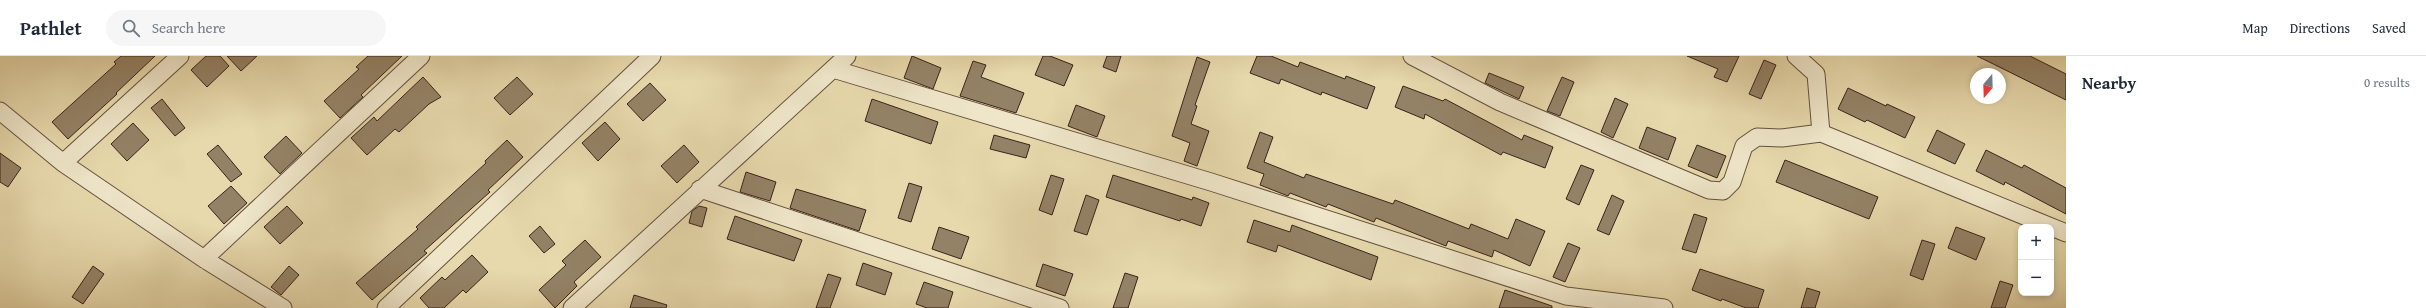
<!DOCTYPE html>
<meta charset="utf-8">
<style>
body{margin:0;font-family:"Gentium Book Plus",serif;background:#f6f6f7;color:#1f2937}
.controls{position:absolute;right:12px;bottom:12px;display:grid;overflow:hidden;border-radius:8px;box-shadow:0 2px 6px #0003}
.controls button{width:36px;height:36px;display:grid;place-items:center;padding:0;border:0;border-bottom:1px solid #e0e1e3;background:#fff;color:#1f2937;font:20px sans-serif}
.compass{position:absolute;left:1970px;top:12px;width:36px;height:36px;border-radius:50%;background:#fff;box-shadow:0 2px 6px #0003;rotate:199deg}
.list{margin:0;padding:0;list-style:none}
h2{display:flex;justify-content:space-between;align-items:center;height:52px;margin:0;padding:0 16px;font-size:17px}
h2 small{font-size:13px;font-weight:400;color:#747a83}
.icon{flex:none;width:22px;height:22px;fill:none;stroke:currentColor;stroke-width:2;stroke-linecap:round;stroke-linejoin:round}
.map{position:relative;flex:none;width:2066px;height:252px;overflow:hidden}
header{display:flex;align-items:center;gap:24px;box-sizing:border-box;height:56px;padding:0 20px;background:#fff;border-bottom:1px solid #e0e1e3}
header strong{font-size:19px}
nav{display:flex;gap:22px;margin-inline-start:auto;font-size:14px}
.search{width:280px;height:36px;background:#f6f6f7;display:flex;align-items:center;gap:10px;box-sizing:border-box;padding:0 14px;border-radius:22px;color:#747a83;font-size:15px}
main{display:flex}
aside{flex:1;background:#fff}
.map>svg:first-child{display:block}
</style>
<header>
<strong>Pathlet</strong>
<div class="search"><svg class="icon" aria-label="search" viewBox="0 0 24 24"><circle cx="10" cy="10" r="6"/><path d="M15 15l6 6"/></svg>Search here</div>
<nav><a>Map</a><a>Directions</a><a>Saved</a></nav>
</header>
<main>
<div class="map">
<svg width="2066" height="252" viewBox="0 0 2066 252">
<rect width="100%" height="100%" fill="#e7d9ac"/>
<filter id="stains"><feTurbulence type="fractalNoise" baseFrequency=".005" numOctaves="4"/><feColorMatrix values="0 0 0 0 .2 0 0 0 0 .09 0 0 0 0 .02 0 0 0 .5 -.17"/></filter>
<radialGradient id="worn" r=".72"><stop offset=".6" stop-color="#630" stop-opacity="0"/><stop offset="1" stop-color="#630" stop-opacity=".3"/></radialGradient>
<!-- building -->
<path fill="#948266" stroke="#3a231b" d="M 121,0 L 155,0 L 116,37 L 117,38 L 68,83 L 52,66 L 116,8 L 114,6 Z
M 206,0 L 220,0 L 229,10 L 207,31 L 191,14 Z
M 227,0 L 257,0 L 241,15 Z
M 368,0 L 402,0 L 361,39 L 363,41 L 340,62 L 324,45 L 359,13 L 356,11 Z
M 912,0 L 941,12 L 933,33 L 904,22 Z
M 1043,0 L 1050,0 L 1073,9 L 1064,30 L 1035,19 Z
M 1107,0 L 1121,0 L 1116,16 L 1103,11 Z
M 1257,0 L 1271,0 L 1298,11 L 1300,6 L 1345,23 L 1346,20 L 1375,31 L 1367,53 L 1322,36 L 1321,39 L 1281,23 L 1279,28 L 1250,17 Z
M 1687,0 L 1739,0 L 1727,26 L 1714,21 L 1718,13 Z
M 1977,0 L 2030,0 L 2066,18 L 2066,44 Z
M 1197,1 L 1210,6 L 1195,49 L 1197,50 L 1191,68 L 1209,75 L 1197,110 L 1184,105 L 1190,87 L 1172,80 Z
M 1764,4 L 1776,9 L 1761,43 L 1749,38 Z
M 973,5 L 986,9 L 981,21 L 1024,37 L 1016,57 L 960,40 Z
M 1489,17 L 1524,31 L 1519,43 L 1485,27 Z
M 423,21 L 441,41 L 429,48 L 399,76 L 395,73 L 367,99 L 351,82 L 374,61 L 377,65 Z
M 517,21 L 533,38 L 510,59 L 494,42 Z
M 1562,21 L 1574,26 L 1560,60 L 1547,55 Z
M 650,27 L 666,44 L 643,65 L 627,48 Z
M 1403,30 L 1443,45 L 1445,43 L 1522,84 L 1524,79 L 1553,91 L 1545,112 L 1503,96 L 1501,99 L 1425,58 L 1424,63 L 1395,51 Z
M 1848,32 L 1886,50 L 1887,48 L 1915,61 L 1905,82 L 1867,64 L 1865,66 L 1838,53 Z
M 1615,42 L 1628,48 L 1613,82 L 1601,76 Z
M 162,43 L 185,72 L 175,80 L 151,52 Z
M 872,43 L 938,66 L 931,88 L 865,65 Z
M 1076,49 L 1105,60 L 1097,81 L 1068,70 Z
M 605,66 L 620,83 L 598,105 L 582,87 Z
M 133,67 L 149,84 L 127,105 L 111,88 Z
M 1647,71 L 1676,82 L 1668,104 L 1639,92 Z
M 1937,74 L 1965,88 L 1955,108 L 1927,95 Z
M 1260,76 L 1273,81 L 1264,106 L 1304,122 L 1306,118 L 1393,148 L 1395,144 L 1469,173 L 1471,168 L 1508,183 L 1516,163 L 1545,175 L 1530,210 L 1494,194 L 1492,201 L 1448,185 L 1446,190 L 1376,162 L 1374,166 L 1328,148 L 1326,151 L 1290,137 L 1288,140 L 1260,129 L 1264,118 L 1247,112 Z
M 994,79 L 1030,89 L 1026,102 L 990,93 Z
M 286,80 L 302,97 L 280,118 L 264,101 Z
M 507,84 L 523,101 L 488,134 L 490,136 L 424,195 L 427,197 L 372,244 L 356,227 L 418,173 L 416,171 L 486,107 L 485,105 Z
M 218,89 L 242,118 L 231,126 L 207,98 Z
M 684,89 L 699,106 L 677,127 L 661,110 Z
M 1697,89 L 1726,100 L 1717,122 L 1688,110 Z
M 1986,94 L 2022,112 L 2024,109 L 2066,132 L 2066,158 L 2005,126 L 2004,129 L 1976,115 Z
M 0,97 L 21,112 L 8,131 L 0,126 Z
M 1785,104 L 1878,141 L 1869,163 L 1776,126 Z
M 1581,109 L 1594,114 L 1579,149 L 1566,143 Z
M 746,116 L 776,126 L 770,145 L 740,136 Z
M 1051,119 L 1064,123 L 1052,159 L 1039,154 Z
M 1113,119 L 1192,144 L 1193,141 L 1209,147 L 1201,170 L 1181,163 L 1180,165 L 1106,141 Z
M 909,127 L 922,131 L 911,166 L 898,162 Z
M 231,130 L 247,147 L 224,168 L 208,150 Z
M 796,133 L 866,154 L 859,175 L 790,152 Z
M 1086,139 L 1099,144 L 1087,179 L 1074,175 Z
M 1612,139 L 1624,145 L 1609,179 L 1597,174 Z
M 287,150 L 303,167 L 280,188 L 264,171 Z
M 699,150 L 707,152 L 702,171 L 689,167 L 692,155 Z
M 1694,158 L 1707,162 L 1696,197 L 1682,193 Z
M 735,160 L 802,184 L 794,205 L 727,183 Z
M 1254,164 L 1290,176 L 1292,169 L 1378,201 L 1371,224 L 1278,189 L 1276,196 L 1247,186 Z
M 540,170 L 555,188 L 544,197 L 529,180 Z
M 939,171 L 969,181 L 961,203 L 932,193 Z
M 1956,171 L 1985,182 L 1976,204 L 1948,192 Z
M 585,184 L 601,201 L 574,226 L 577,230 L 555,252 L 539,234 L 566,209 L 562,205 Z
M 1922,184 L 1935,188 L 1923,224 L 1910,219 Z
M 1568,187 L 1580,192 L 1565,226 L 1553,221 Z
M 472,199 L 488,216 L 466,237 L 463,234 L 444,252 L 429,252 L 420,242 L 442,221 L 445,224 Z
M 863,207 L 892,217 L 885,239 L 856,229 Z
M 1043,208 L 1073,218 L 1065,240 L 1036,230 Z
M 93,210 L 104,218 L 83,248 L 72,241 Z
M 289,210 L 299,219 L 281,239 L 271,231 Z
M 1700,213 L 1764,234 L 1758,252 L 1746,252 L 1722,243 L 1721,245 L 1692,234 Z
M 1125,217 L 1138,221 L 1128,252 L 1113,252 Z
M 828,218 L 841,222 L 830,252 L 816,252 Z
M 2000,225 L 2013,229 L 2005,252 L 1991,252 Z
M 924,226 L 953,236 L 948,252 L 927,252 L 916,248 Z
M 1807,232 L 1820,236 L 1815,252 L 1801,252 Z
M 1505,234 L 1552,250 L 1552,252 L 1499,252 Z
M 634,239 L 667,249 L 666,252 L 630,252 Z"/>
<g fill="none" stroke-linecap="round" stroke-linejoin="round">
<!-- street casing -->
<g stroke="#65503f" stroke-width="19">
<path id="street" d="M 1412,0 L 1500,46 L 1709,134 L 1723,135 L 1732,126 L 1744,90 L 1757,81 L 1782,82 L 1821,77 L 2066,177
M 1796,0 L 1816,18 L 1821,77
M 833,13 L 1211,126 L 1566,240 L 1664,252
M 0,55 L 63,107 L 204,203 L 283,252
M 63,107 L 180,0
M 700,133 L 1060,252
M 204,203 L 421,0
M 386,252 L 652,0
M 572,252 L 847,0"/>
</g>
<!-- street -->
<use href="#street" stroke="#efe6c9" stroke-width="17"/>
</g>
<rect width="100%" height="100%" filter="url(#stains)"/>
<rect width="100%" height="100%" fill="url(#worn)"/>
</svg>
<div class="controls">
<button>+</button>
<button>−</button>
</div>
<svg class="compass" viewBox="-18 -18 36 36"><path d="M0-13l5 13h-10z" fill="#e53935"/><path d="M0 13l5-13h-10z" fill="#747a83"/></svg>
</div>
<aside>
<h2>Nearby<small>0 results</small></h2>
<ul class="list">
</ul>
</aside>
</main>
